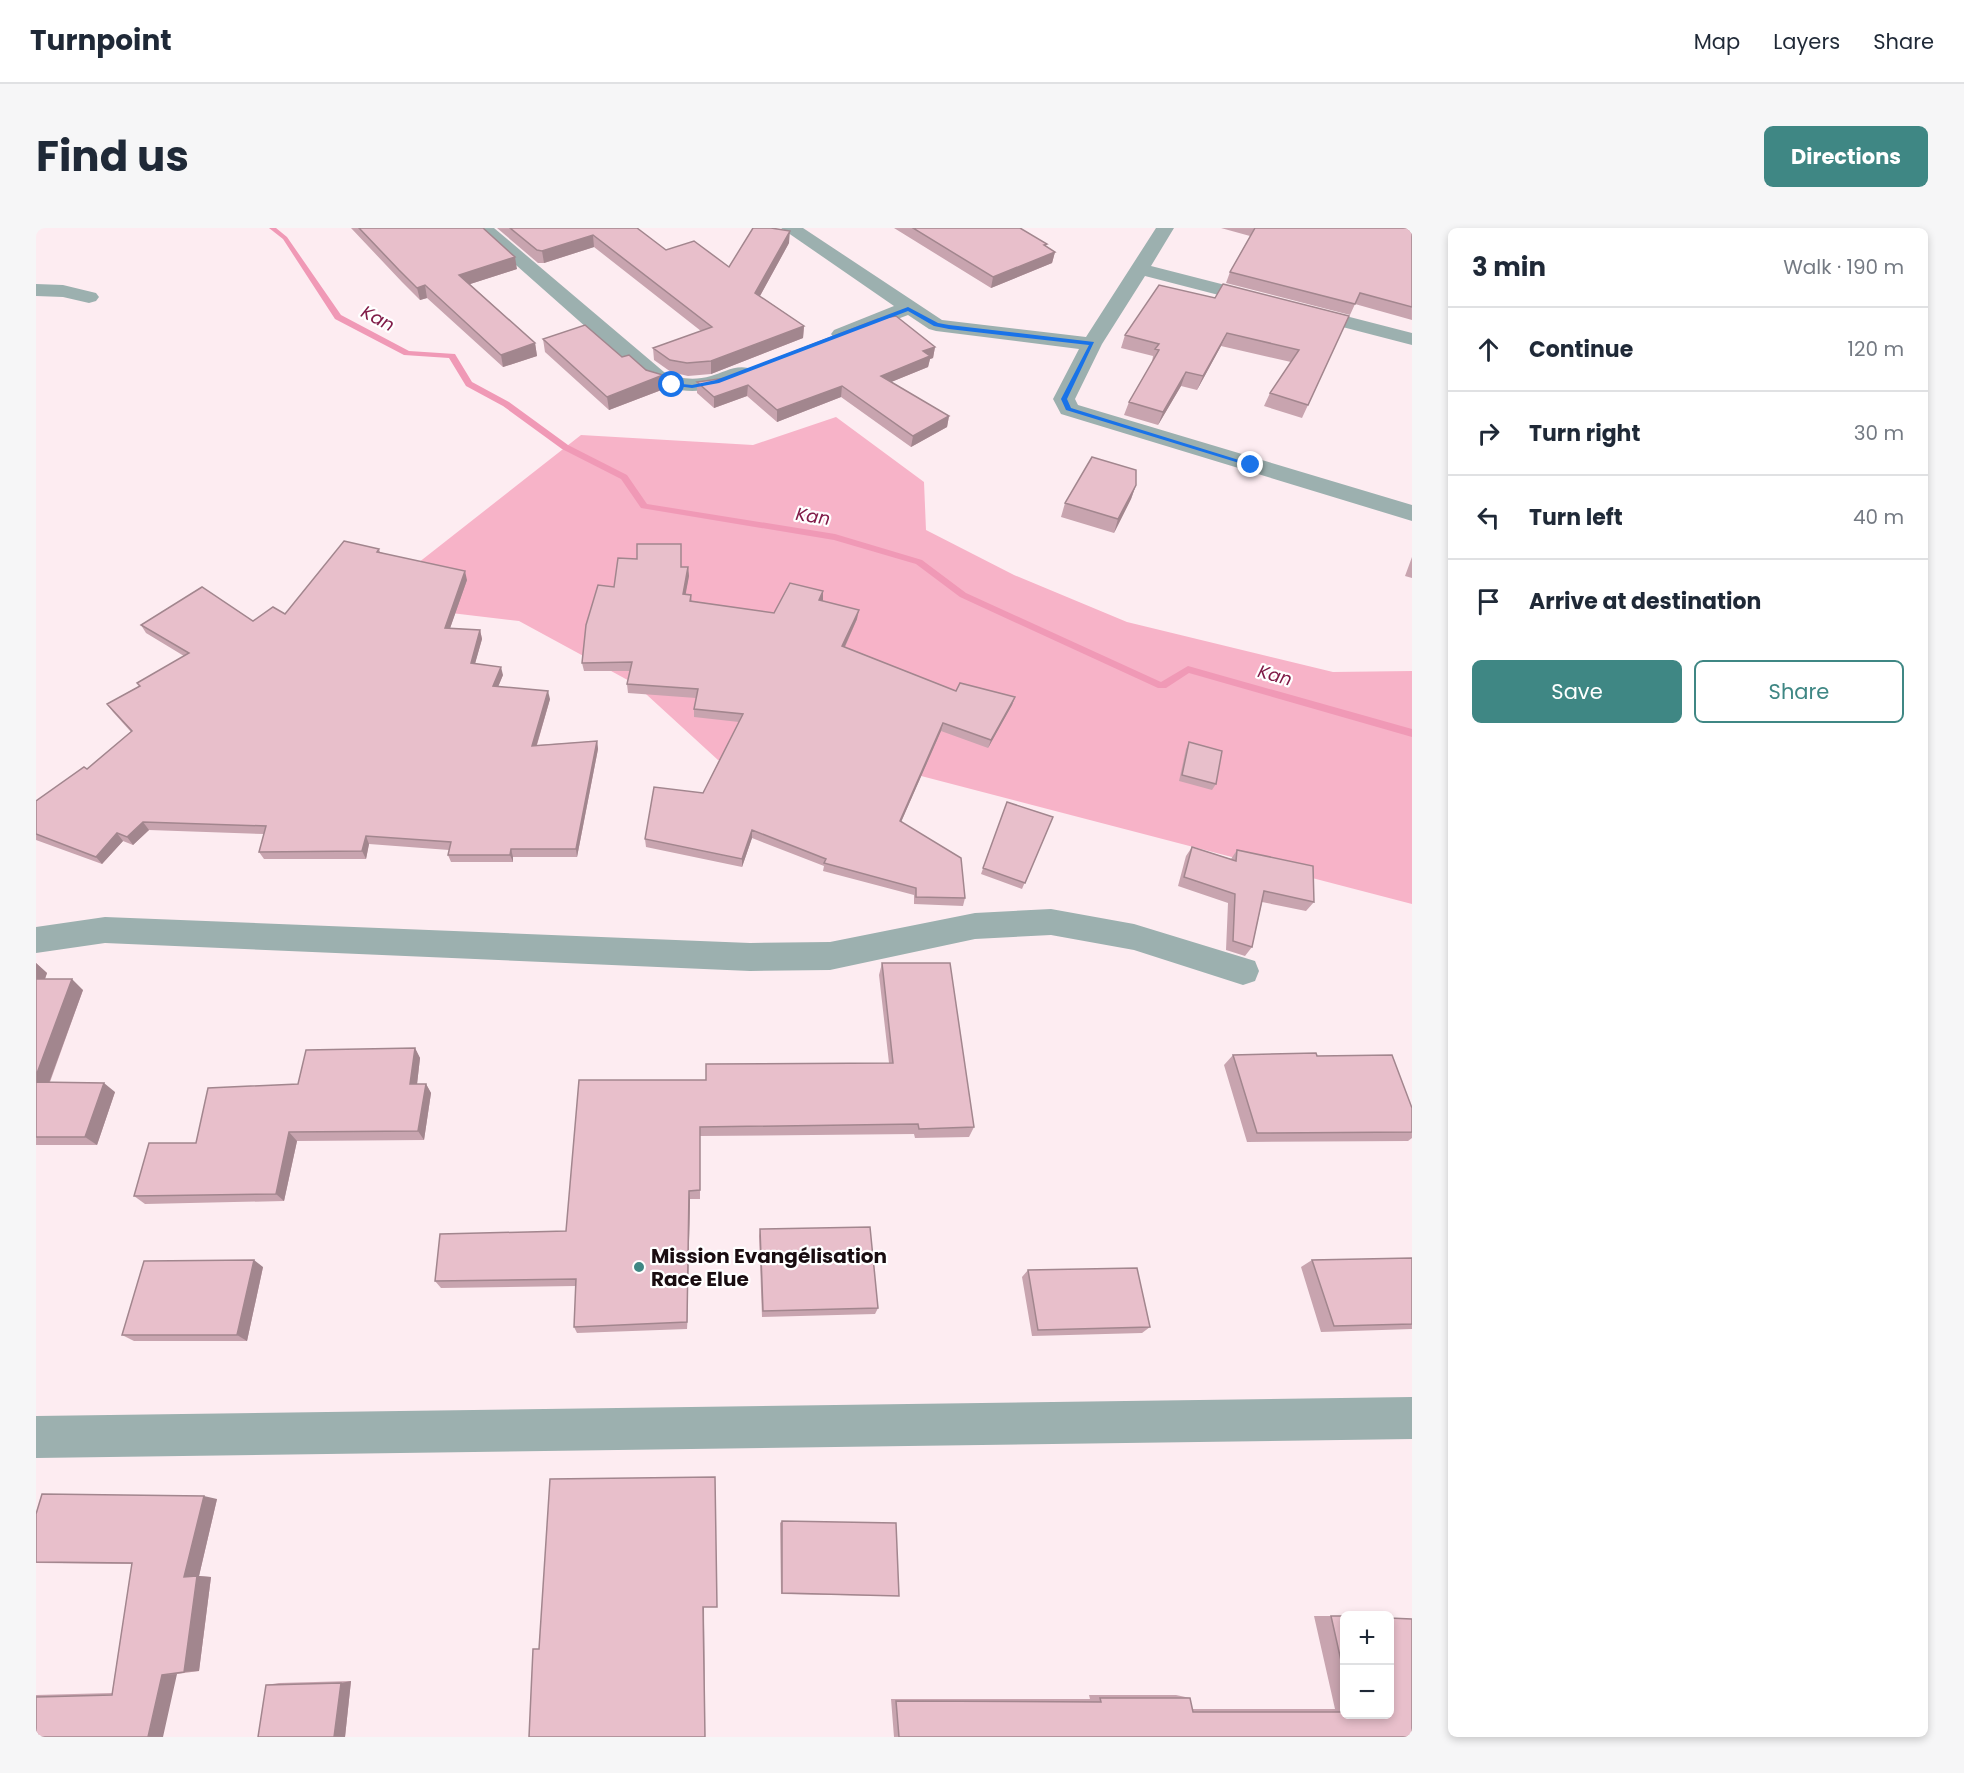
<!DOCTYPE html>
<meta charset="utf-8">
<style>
body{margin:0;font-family:Poppins,sans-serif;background:#f6f6f7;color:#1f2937}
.controls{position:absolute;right:18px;bottom:18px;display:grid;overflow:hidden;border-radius:9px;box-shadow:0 3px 9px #0003}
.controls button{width:54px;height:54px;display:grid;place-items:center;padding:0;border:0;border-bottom:2px solid #e0e1e3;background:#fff;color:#1f2937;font:30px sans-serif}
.stop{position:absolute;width:18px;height:18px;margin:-14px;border:4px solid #1a73e8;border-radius:50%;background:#fff}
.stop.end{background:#1a73e8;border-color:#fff;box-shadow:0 2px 6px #0008}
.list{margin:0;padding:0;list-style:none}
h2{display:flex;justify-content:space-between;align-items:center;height:78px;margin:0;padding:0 24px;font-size:26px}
h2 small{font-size:20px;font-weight:400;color:#747a83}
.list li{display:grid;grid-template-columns:39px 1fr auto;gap:18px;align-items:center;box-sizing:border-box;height:84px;padding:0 24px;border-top:2px solid #e0e1e3}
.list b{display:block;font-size:22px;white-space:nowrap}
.list em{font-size:20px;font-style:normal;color:#747a83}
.actions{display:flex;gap:12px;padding:18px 24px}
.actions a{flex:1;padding:14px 0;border:2px solid #3f8784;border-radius:9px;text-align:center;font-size:21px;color:#3f8784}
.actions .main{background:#3f8784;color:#fff}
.icon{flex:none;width:33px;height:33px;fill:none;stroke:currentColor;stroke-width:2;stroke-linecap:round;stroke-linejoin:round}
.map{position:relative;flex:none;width:1376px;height:1509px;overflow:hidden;border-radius:9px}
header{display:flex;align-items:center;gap:36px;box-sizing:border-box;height:84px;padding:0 30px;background:#fff;border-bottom:2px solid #e0e1e3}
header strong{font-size:28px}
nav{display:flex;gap:33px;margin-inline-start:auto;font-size:21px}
.intro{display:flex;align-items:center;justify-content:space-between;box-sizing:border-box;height:144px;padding:0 36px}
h1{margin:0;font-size:42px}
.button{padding:15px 27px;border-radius:9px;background:#3f8784;color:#fff;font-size:21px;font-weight:700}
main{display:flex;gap:36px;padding:0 36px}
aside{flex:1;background:#fff;border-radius:9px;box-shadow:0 3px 9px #0003}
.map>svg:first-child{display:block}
</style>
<header>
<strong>Turnpoint</strong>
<nav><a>Map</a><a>Layers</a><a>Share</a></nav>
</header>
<div class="intro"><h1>Find us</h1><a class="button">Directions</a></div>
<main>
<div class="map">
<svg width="1376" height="1509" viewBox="0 0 1376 1509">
<rect width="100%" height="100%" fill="#fdecf1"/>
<!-- green -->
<path fill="#f7b3c8" d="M 800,189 L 888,254 L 890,302 L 978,347 L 1091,394 L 1297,444 L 1376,443 L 1376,676 L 820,531 L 682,532 L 599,456 L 483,393 L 331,375 L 545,207 L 717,217 Z"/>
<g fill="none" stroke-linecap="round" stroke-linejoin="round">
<!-- stream -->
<path fill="#f099b6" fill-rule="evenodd" d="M 233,0 L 240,0 L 251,9 L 305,87 L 373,123 L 419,126 L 436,154 L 473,174 L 532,217 L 591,247 L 611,276 L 799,306 L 886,332 L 930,365 L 1125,454 L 1152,438 L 1376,501 L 1376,509 L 1153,445 L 1130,460 L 1122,460 L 924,369 L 880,336 L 798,312 L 605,280 L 585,251 L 526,221 L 467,178 L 430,158 L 413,130 L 368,127 L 299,91 L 247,11 Z"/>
<!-- street -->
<path fill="#9cb0af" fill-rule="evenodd" d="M 438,0 L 458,0 L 628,144 C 643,151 658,153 675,148 C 687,145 698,137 712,140 L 715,145 C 710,152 702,153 695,156 C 666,166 641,165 612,154 Z
M 745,0 L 767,0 L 906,92 L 1050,109 L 1120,0 L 1138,0 L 1115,38 L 1376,105 L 1376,117 L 1109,48 L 1066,116 L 1039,171 L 1042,177 L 1376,277 L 1376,293 L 1025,186 L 1017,171 L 1043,121 L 900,103 L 893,101 L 872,87 L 812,110 L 805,112 L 798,110 L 795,106 L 798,102 L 858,78 Z
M 0,56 L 27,57 L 60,65 L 63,69 L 60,73 L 53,75 L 27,69 L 0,68 Z
M 1015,681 L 1098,696 L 1219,733 L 1223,743 L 1219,753 L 1207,757 L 1098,722 L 1015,707 L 939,711 L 794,742 L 714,743 L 69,715 L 0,725 L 0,699 L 69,689 L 714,715 L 794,714 L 939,685 Z
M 1376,1169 L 1376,1211 L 0,1230 L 0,1188 Z"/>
</g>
<!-- wall -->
<path fill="#c8a4af" d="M 315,0 L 447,0 L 481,41 L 434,56 L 499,115 L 501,128 L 467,139 L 391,70 L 384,72 L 366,54 Z
M 461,0 L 601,0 L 630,22 L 693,39 L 753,15 L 724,68 L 768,98 L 767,110 L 675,146 L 652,148 L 635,144 L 618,132 L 617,120 L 665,103 L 558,19 L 508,35 L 502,35 Z
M 858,0 L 984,0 L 1010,19 L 1019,24 L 1016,35 L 955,60 Z
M 1185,0 L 1376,0 L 1376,92 L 1319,76 L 1314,87 L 1190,55 L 1194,44 L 1214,8 Z
M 1179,70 L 1313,88 L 1266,190 L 1228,178 L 1234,165 L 1255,134 L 1185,118 L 1161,162 L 1145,158 L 1122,197 L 1088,187 L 1093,174 L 1116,134 L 1117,128 L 1085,120 L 1089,107 Z
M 507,111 L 627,147 L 628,161 L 573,182 L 509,124 Z
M 899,119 L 897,130 L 894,131 L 892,139 L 855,154 L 913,188 L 911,199 L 875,219 L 805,169 L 741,194 L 711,168 L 678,180 L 661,165 L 661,154 Z
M 1100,257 L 1095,271 L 1078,305 L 1025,289 L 1029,275 Z
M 343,321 L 344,324 L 431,352 L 414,400 L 444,402 L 446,411 L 439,435 L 467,447 L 462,459 L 514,471 L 501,517 L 561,513 L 562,521 L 541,629 L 477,629 L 477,634 L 415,634 L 412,627 L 413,622 L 333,616 L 330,631 L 228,631 L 223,624 L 228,606 L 113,602 L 97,617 L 87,613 L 66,636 L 0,612 L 0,573 L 51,541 L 95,504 L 77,484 L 71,476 L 103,458 L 101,455 L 148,428 L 110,405 L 105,397 L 217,393 L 249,386 Z
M 1376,329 L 1376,350 L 1369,348 Z
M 652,339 L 653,348 L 649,366 L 655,367 L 656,373 L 738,385 L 786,373 L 821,391 L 809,419 L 920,463 L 979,469 L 976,477 L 952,520 L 905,503 L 865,594 L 929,670 L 927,678 L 878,676 L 878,667 L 787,643 L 788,638 L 716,610 L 706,639 L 610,619 L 609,611 L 667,565 L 703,494 L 658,489 L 658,481 L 660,470 L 592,465 L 591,456 L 594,443 L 548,443 L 546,435 L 578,359 Z
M 1153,514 L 1180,556 L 1176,562 L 1143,553 L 1150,521 Z
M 971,574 L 1017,589 L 986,661 L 945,646 Z
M 1156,619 L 1195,631 L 1201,622 L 1278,674 L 1270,683 L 1226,674 L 1216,719 L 1209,728 L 1190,722 L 1192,675 L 1142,658 L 1150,628 Z
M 0,735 L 11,745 L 9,751 L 47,762 L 14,854 L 79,864 L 61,917 L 0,917 Z
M 846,735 L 938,899 L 933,909 L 879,910 L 878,906 L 664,908 L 664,971 L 654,971 L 651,1101 L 541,1105 L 538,1099 L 540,1058 L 405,1060 L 399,1053 L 530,1003 L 670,852 L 853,835 L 843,747 Z
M 379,820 L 384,830 L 381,856 L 390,856 L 395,865 L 388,912 L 261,913 L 248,973 L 109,976 L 98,968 L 262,856 Z
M 1197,827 L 1281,828 L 1376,904 L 1376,910 L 1372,913 L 1211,914 L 1188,837 Z
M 724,1001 L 842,1080 L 839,1086 L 726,1089 L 723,1008 Z
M 1376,1030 L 1376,1101 L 1285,1104 L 1265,1039 L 1276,1032 Z
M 227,1039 L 211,1113 L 98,1113 L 86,1107 Z
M 992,1042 L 1114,1099 L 1106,1105 L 996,1108 L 986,1049 Z
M 181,1271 L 163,1348 L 175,1349 L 163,1443 L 141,1446 L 0,1509 L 0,1467 L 76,1465 L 96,1336 L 0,1335 L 0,1286 Z
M 746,1293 L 859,1368 L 745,1366 L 744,1295 Z
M 1278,1388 L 1308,1388 L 1308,1486 L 1353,1486 L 1376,1509 L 858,1509 L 855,1471 L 1054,1471 L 1053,1467 L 1140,1467 L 1154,1470 L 1156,1481 L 1299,1481 Z
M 315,1453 L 309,1509 L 222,1509 L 230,1457 L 243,1455 Z"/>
<!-- shaded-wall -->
<path fill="#a2868e" d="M 754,3 L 753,15 L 719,77 L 719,65 Z
M 557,7 L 558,19 L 508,35 L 506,23 Z
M 1019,24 L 1016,35 L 955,60 L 957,49 Z
M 479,29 L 481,41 L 425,59 L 423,47 Z
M 389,57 L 391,70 L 384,72 L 381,60 Z
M 768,98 L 767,110 L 675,146 L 675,133 Z
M 1191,105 L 1185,118 L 1161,162 L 1167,148 Z
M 499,115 L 501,128 L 467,139 L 465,127 Z
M 899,119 L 897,130 L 894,131 L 892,139 L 843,159 L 845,148 L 887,123 Z
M 1150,144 L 1145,158 L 1122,197 L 1127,184 Z
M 627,147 L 628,161 L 573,182 L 571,169 Z
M 712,157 L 711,168 L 678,180 L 678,169 Z
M 806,158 L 805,169 L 741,194 L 741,182 Z
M 913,188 L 911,199 L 875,219 L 877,208 Z
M 1100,257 L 1095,271 L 1078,305 L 1082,291 Z
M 652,339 L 653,348 L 648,375 L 647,366 Z
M 429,343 L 431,352 L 411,409 L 409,400 Z
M 787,363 L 787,372 L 782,381 L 783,372 Z
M 823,382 L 821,391 L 805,427 L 806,418 Z
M 444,402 L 446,411 L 437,443 L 435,435 Z
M 465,439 L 467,447 L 459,466 L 457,458 Z
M 512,463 L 514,471 L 498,526 L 496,518 Z
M 979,469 L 976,477 L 952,520 L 955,512 Z
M 907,495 L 905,503 L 862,601 L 864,593 Z
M 561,513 L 562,521 L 541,629 L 540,621 Z
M 107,594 L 113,602 L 97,617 L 91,609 Z
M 716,602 L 716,610 L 706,639 L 706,631 Z
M 81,605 L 87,613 L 66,636 L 60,629 Z
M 330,608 L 333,616 L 330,631 L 326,623 Z
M 475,621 L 477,629 L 477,634 L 474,627 Z
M 0,735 L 11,745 L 0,776 Z
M 36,751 L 47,762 L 10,863 L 0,855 L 0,848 Z
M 379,820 L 384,830 L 380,865 L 374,856 Z
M 68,855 L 79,864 L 61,917 L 49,909 Z
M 390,856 L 395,865 L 388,912 L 382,903 Z
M 253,904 L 261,913 L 248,973 L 240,966 Z
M 653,963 L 654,971 L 651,1101 L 651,1094 Z
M 218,1032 L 227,1039 L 211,1113 L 201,1107 Z
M 168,1268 L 181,1271 L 163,1348 L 175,1349 L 163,1443 L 148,1444 L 148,1349 Z
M 667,1379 L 668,1379 L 669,1509 Z
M 141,1446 L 127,1509 L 112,1509 L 126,1447 Z
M 315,1453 L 309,1509 L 298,1509 L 305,1455 Z"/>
<!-- building -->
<path fill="#e8bfcb" stroke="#a2868e" stroke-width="1.5" d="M 323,0 L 447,0 L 479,29 L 423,47 L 499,115 L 465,127 L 389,57 L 381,60 L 363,42 Z
M 474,0 L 601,0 L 630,22 L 658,13 L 693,39 L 717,0 L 735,0 L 754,3 L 719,65 L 768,98 L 675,133 L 651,135 L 634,132 L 617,120 L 676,99 L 557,7 L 506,23 L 501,22 Z
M 877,0 L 984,0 L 1011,16 L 1008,17 L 1019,24 L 957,49 Z
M 1219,0 L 1376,0 L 1376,79 L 1324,65 L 1319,76 L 1194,44 Z
M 1187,56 L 1313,88 L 1272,177 L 1234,165 L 1263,122 L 1191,105 L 1167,148 L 1150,144 L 1127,184 L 1093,174 L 1123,122 L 1119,121 L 1123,116 L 1089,107 L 1123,57 L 1179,70 Z
M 860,88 L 899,119 L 887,123 L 894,128 L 845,148 L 913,188 L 877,208 L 806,158 L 741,182 L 712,157 L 678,169 L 661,154 L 690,150 L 842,91 Z
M 549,97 L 586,129 L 593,127 L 610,142 L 627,147 L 571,169 L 507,111 Z
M 1056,229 L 1100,242 L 1100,257 L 1082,291 L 1029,275 Z
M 308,313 L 343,321 L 341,324 L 429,343 L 409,400 L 444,402 L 435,435 L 465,439 L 457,458 L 512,463 L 496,518 L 561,513 L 540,621 L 475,621 L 474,627 L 412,627 L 415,614 L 330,608 L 326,623 L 223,624 L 230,598 L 107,594 L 91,609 L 81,605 L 60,629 L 0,606 L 0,573 L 48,539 L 51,541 L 96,503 L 71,476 L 104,458 L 101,455 L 153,425 L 105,397 L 166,359 L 217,393 L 237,379 L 249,386 Z
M 601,316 L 645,316 L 645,339 L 652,339 L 647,366 L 655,367 L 654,373 L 738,385 L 754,355 L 787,363 L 783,372 L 823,382 L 806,418 L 920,463 L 924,455 L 979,469 L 955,512 L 907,495 L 864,593 L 925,630 L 929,670 L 880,669 L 880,660 L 788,635 L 790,631 L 716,602 L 706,631 L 609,611 L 618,559 L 667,565 L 707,486 L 658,481 L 662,461 L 591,456 L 596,434 L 546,435 L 550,397 L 562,357 L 578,359 L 582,330 L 601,331 Z
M 1153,514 L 1186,523 L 1180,556 L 1146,547 Z
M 971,574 L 1017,589 L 989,655 L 947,640 Z
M 1156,619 L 1200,633 L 1201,622 L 1277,638 L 1278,674 L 1228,663 L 1216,719 L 1197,713 L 1199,666 L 1148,649 Z
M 846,735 L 914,735 L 938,899 L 883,901 L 882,896 L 664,899 L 664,962 L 653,963 L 651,1094 L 538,1099 L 540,1051 L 399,1053 L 404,1006 L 530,1003 L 543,852 L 670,852 L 670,836 L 857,835 Z
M 0,751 L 36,751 L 0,848 Z
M 379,820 L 374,856 L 390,856 L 382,903 L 253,904 L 240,966 L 98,968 L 113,915 L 160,915 L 172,860 L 262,856 L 270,822 Z
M 1280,825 L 1281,828 L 1356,827 L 1376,880 L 1376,904 L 1221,905 L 1197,827 Z
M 0,854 L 68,855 L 49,909 L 0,909 Z
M 834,999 L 842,1080 L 727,1083 L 724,1001 Z
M 1376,1030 L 1376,1096 L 1298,1098 L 1276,1032 Z
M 218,1032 L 201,1107 L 86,1107 L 108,1033 Z
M 1101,1040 L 1114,1099 L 1002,1102 L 992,1042 Z
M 679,1249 L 681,1379 L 667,1379 L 669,1509 L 493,1509 L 497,1421 L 503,1421 L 514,1251 Z
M 6,1266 L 168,1268 L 148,1349 L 161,1348 L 148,1444 L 126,1447 L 112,1509 L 0,1509 L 0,1469 L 76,1467 L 96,1335 L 0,1334 L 0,1286 Z
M 746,1293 L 860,1295 L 863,1368 L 746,1365 Z
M 1295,1388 L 1308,1388 L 1308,1446 Z
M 1353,1390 L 1376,1391 L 1376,1509 L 863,1509 L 860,1473 L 1065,1474 L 1064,1470 L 1154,1470 L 1157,1484 L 1308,1484 L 1308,1486 L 1353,1486 Z
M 305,1455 L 298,1509 L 222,1509 L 230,1457 Z"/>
<!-- route -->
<path fill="#1a73e8" d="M 872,79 L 902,95 L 913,97 L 1058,114 L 1031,171 L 1035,180 L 1219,237 L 1213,238 L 1030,182 L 1025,171 L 1053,117 L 913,101 L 898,98 L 872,83 L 683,155 L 656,160 L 633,157 L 636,155 L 656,157 L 680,152 Z"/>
<!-- markers -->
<circle fill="#3f8784" stroke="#fff" stroke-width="2" cx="603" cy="1039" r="6"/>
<g text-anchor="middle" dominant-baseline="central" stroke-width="4.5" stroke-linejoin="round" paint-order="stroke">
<!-- far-water labels -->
<g font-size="18" font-style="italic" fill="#801b48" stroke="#fff">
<text transform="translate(342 90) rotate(28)">Kan</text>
<text transform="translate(777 288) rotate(9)">Kan</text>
<text transform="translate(1239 447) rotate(16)">Kan</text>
</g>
<!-- poi labels -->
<g font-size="20" font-weight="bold" fill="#190c10" stroke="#fff" text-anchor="start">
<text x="615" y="1028">Mission Evangélisation<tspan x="615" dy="23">Race Elue</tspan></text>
</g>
</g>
</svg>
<div class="controls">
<button>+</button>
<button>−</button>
</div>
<div class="stop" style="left:636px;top:157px"></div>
<div class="stop end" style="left:1215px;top:237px"></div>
</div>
<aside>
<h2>3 min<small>Walk · 190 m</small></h2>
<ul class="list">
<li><svg class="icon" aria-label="ahead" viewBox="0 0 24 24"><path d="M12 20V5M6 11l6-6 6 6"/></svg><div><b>Continue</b></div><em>120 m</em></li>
<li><svg class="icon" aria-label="right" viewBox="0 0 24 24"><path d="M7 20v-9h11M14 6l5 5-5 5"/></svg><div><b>Turn right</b></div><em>30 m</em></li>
<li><svg class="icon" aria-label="left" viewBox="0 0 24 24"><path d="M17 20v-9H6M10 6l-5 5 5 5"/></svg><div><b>Turn left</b></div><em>40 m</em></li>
<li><svg class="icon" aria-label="arrive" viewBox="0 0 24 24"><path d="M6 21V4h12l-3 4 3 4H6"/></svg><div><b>Arrive at destination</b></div></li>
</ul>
<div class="actions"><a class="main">Save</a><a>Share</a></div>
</aside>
</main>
